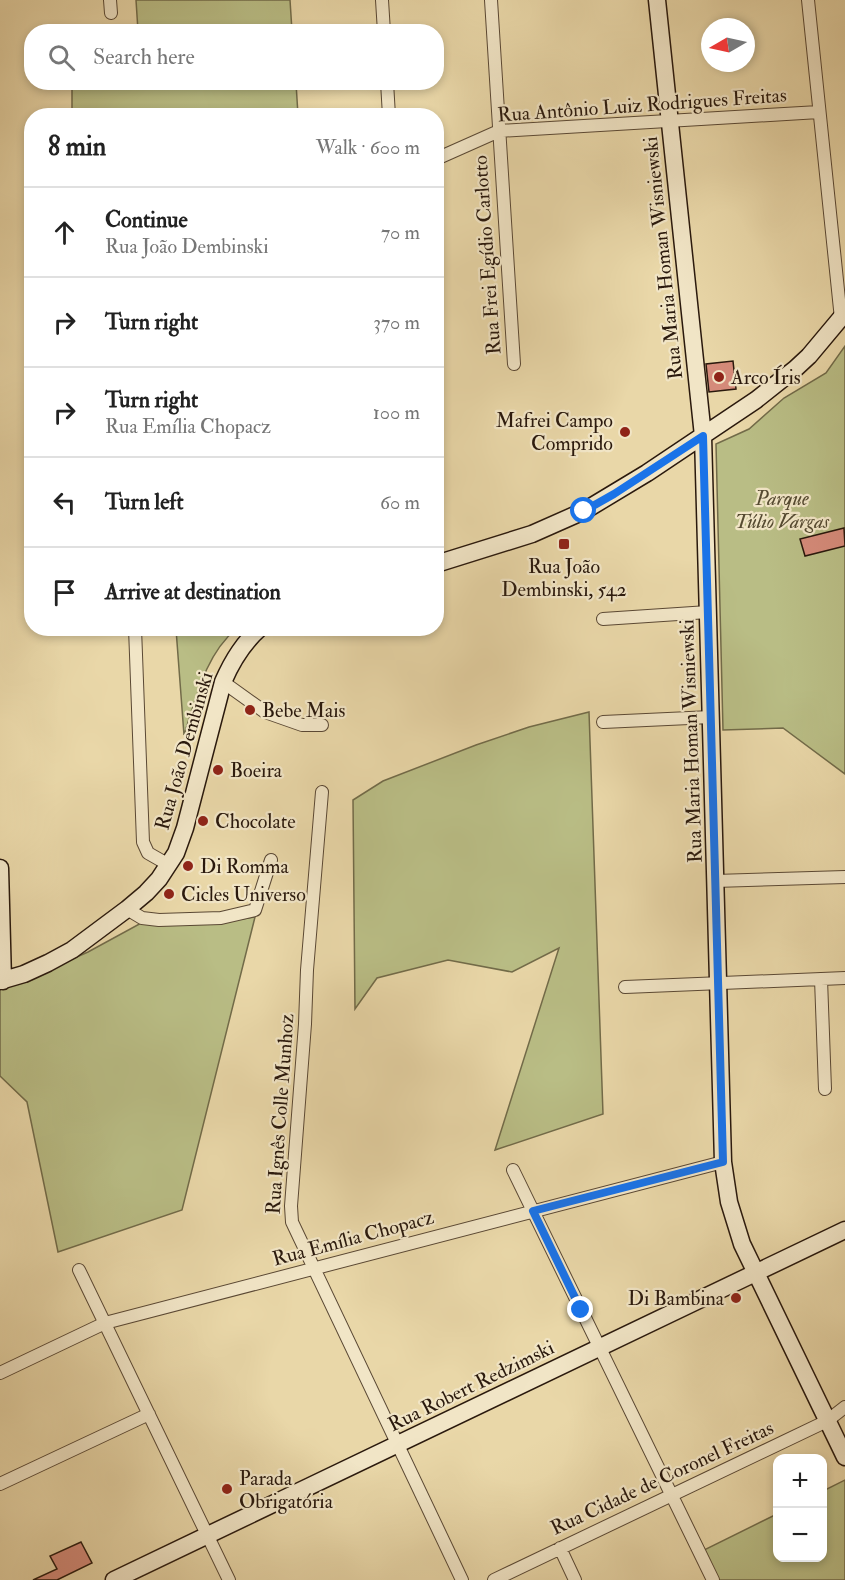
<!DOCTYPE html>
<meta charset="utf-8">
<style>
body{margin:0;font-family:"IM FELL Double Pica",serif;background:#f6f6f6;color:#222}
.controls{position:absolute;right:18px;bottom:18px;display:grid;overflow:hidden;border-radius:12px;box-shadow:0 3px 9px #0003}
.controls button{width:54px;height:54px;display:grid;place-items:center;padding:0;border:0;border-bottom:2px solid #e0e0e0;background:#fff;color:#222;font:30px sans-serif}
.compass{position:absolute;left:701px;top:18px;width:54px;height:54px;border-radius:50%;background:#fff;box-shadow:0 3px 9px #0003;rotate:261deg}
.stop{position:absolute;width:18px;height:18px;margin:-14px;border:4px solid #1a73e8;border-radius:50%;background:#fff}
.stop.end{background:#1a73e8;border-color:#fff;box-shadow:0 2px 6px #0008}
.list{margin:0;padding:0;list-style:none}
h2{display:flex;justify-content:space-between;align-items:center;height:78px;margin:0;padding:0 24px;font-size:26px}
h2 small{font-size:20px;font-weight:400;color:#767676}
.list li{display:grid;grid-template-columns:39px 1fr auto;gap:18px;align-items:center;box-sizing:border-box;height:90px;padding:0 24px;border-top:2px solid #e0e0e0}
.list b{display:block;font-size:22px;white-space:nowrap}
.list p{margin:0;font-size:20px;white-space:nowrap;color:#767676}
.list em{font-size:20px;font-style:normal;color:#767676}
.icon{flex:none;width:33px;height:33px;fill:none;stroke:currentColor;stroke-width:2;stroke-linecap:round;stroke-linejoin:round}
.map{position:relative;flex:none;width:845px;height:1580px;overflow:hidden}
.search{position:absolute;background:#fff;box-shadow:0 3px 9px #0003;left:24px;top:24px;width:420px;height:66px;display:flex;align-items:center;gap:15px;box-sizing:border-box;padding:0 21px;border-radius:24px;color:#767676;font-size:22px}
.panel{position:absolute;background:#fff;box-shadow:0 3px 9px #0003;left:24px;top:108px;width:420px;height:528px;border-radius:24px}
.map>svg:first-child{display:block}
</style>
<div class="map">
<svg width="845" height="1580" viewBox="0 0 845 1580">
<rect width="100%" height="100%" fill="#e9d7a8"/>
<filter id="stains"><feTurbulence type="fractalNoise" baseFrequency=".00333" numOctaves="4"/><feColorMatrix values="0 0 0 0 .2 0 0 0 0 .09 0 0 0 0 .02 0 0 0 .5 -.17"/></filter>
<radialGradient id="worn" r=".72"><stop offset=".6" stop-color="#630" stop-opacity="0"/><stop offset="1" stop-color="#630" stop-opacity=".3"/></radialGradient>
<!-- green -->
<path fill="#b9bd85" stroke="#726b49" stroke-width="1.5" d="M 136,0 L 290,0 L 292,31 L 129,31 L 138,31 Z
M 72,83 L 296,83 L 298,115 L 72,115 Z
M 845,346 L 845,774 L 783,728 L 723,730 L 716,444 L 749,429 L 784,398 L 826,373 Z
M 176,629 L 236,629 C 205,655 196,699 184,735 Z
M 589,712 L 603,1114 L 495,1150 L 559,948 L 512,972 L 448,960 L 377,978 L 355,1009 L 353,800 L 383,781 L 476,745 L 529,727 Z
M 255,917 L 182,1210 L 58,1252 L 27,1102 L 0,1076 L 0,988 L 45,971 L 88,952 L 143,922 L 220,922 Z
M 845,1480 L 845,1580 L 718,1580 L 704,1550 L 777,1514 L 778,1558 L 822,1558 L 823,1491 Z"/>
<!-- building -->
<path fill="#d58b7a" stroke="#2a190d" stroke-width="1.5" d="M 733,361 L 736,389 L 709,392 L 706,364 Z
M 844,528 L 845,546 L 805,556 L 800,539 Z
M 81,1542 L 92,1563 L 57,1580 L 33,1580 L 57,1569 L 50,1556 Z"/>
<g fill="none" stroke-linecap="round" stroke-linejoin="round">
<!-- street casing -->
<g stroke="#5a4834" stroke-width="14">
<path id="street" d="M 110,0 L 111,13
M 382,0 L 384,32
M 491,0 L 514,364
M 808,0 L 841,319
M 387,82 L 389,116
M 436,159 L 499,131 L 819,112
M 603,619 L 708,612
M 135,628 L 143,842 L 148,853 L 169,865
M 223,682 L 265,712 L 302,725 L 322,725
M 603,722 L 711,717
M 322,792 L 307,970 L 305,1024 L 291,1206 L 292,1222 L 462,1580
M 715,881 L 845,877
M 127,909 L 142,918 L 159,920 L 221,918 L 255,910 L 271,860
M 821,979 L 825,1089
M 625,987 L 845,978
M 513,1170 L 713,1580
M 79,1270 L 229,1580
M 0,1373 L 105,1323 L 723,1162
M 0,1484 L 149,1414
M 560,1548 L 575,1580
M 494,1580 L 827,1421 L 845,1407"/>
</g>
<!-- secondary casing -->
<g stroke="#2a190d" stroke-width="19">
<path id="secondary" d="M 657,0 L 703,436 L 723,1162 L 729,1202 L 742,1244 L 845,1457
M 436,564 L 532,534 L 584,511 L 647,473 L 756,400 L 795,369 L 809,356 L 845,313
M 0,868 L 3,981
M 0,981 L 24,974 L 48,963 L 72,950 L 127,909 L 146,893 L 159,879 L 176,853 L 185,828 L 223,682 C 232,661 243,643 260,628
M 114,1580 L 845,1230"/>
</g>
<!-- street -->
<use href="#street" stroke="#f1e5c6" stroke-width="12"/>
<!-- secondary -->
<use href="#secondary" stroke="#f1e5c6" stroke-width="16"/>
</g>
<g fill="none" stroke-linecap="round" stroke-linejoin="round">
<!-- route -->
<path stroke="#1a73e8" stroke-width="8" d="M 581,1310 L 533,1211 L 723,1162 L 703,436 L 614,494 L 584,511"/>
</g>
<!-- markers -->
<g fill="#8f2418" stroke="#f1e5c6" stroke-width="2">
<circle cx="719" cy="377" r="6"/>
<circle cx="625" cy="432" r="6"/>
<rect x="558" y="538" width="12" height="12" rx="3"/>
<circle cx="250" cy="710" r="6"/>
<circle cx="218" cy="770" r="6"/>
<circle cx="203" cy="821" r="6"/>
<circle cx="188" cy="866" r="6"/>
<circle cx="169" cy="894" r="6"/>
<circle cx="736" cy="1298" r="6"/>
<circle cx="227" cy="1489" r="6"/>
</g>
<g text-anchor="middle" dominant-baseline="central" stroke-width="4.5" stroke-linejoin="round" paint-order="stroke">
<!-- street labels -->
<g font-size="20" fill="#2a190d" stroke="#f1e5c6">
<text transform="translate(642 105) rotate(-4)">Rua Antônio Luiz Rodrigues Freitas</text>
<text transform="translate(487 255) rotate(-94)">Rua Frei Egídio Carlotto</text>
<text transform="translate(663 258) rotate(-96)">Rua Maria Homan Wisniewski</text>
<text transform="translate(691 741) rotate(-92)">Rua Maria Homan Wisniewski</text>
<text transform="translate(184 751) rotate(-74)">Rua João Dembinski</text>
<text transform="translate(280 1114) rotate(-86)">Rua Ignês Colle Munhoz</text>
<text transform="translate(353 1238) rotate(-15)">Rua Emília Chopacz</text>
<text transform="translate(471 1386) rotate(-26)">Rua Robert Redzimski</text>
<text transform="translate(662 1478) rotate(-25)">Rua Cidade de Coronel Freitas</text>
</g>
<!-- poi labels -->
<g font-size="20" fill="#2a190d" stroke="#f1e5c6" text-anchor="start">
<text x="731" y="377">Arco Íris</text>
<text x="613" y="420" text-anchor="end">Mafrei Campo<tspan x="613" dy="23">Comprido</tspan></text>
<text x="564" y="566" text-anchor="middle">Rua João<tspan x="564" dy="23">Dembinski, 542</tspan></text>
<text x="262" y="710">Bebe Mais</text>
<text x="230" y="770">Boeira</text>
<text x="215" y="821">Chocolate</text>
<text x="200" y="866">Di Romma</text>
<text x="181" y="894">Cicles Universo</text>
<text x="724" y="1298" text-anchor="end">Di Bambina</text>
<text x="239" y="1478">Parada<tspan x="239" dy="23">Obrigatória</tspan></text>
</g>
<!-- park labels -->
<g font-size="20" font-style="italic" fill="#554a31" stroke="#f1e5c6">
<text x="782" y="498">Parque<tspan x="782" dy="23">Túlio Vargas</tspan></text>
</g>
</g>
<rect width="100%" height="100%" filter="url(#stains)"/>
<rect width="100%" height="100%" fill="url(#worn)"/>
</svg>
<div class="controls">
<button>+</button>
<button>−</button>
</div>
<svg class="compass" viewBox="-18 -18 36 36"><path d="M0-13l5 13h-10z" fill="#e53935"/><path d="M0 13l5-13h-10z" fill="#767676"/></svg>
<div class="stop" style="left:584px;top:511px"></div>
<div class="stop end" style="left:581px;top:1310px"></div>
<div class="search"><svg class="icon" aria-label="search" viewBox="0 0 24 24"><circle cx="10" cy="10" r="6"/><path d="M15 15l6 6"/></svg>Search here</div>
<section class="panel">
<h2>8 min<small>Walk · 600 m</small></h2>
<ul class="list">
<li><svg class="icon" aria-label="ahead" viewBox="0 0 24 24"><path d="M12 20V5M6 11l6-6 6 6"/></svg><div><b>Continue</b><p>Rua João Dembinski</p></div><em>70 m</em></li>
<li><svg class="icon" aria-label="right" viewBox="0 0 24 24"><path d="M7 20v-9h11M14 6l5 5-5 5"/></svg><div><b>Turn right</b></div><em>370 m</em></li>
<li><svg class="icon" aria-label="right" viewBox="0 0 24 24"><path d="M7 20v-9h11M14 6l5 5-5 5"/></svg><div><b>Turn right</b><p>Rua Emília Chopacz</p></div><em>100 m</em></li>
<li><svg class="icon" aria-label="left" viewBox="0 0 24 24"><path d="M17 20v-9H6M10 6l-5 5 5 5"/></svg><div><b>Turn left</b></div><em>60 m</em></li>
<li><svg class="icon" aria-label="arrive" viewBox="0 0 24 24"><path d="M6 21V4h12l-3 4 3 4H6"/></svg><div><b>Arrive at destination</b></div></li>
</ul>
</section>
</div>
